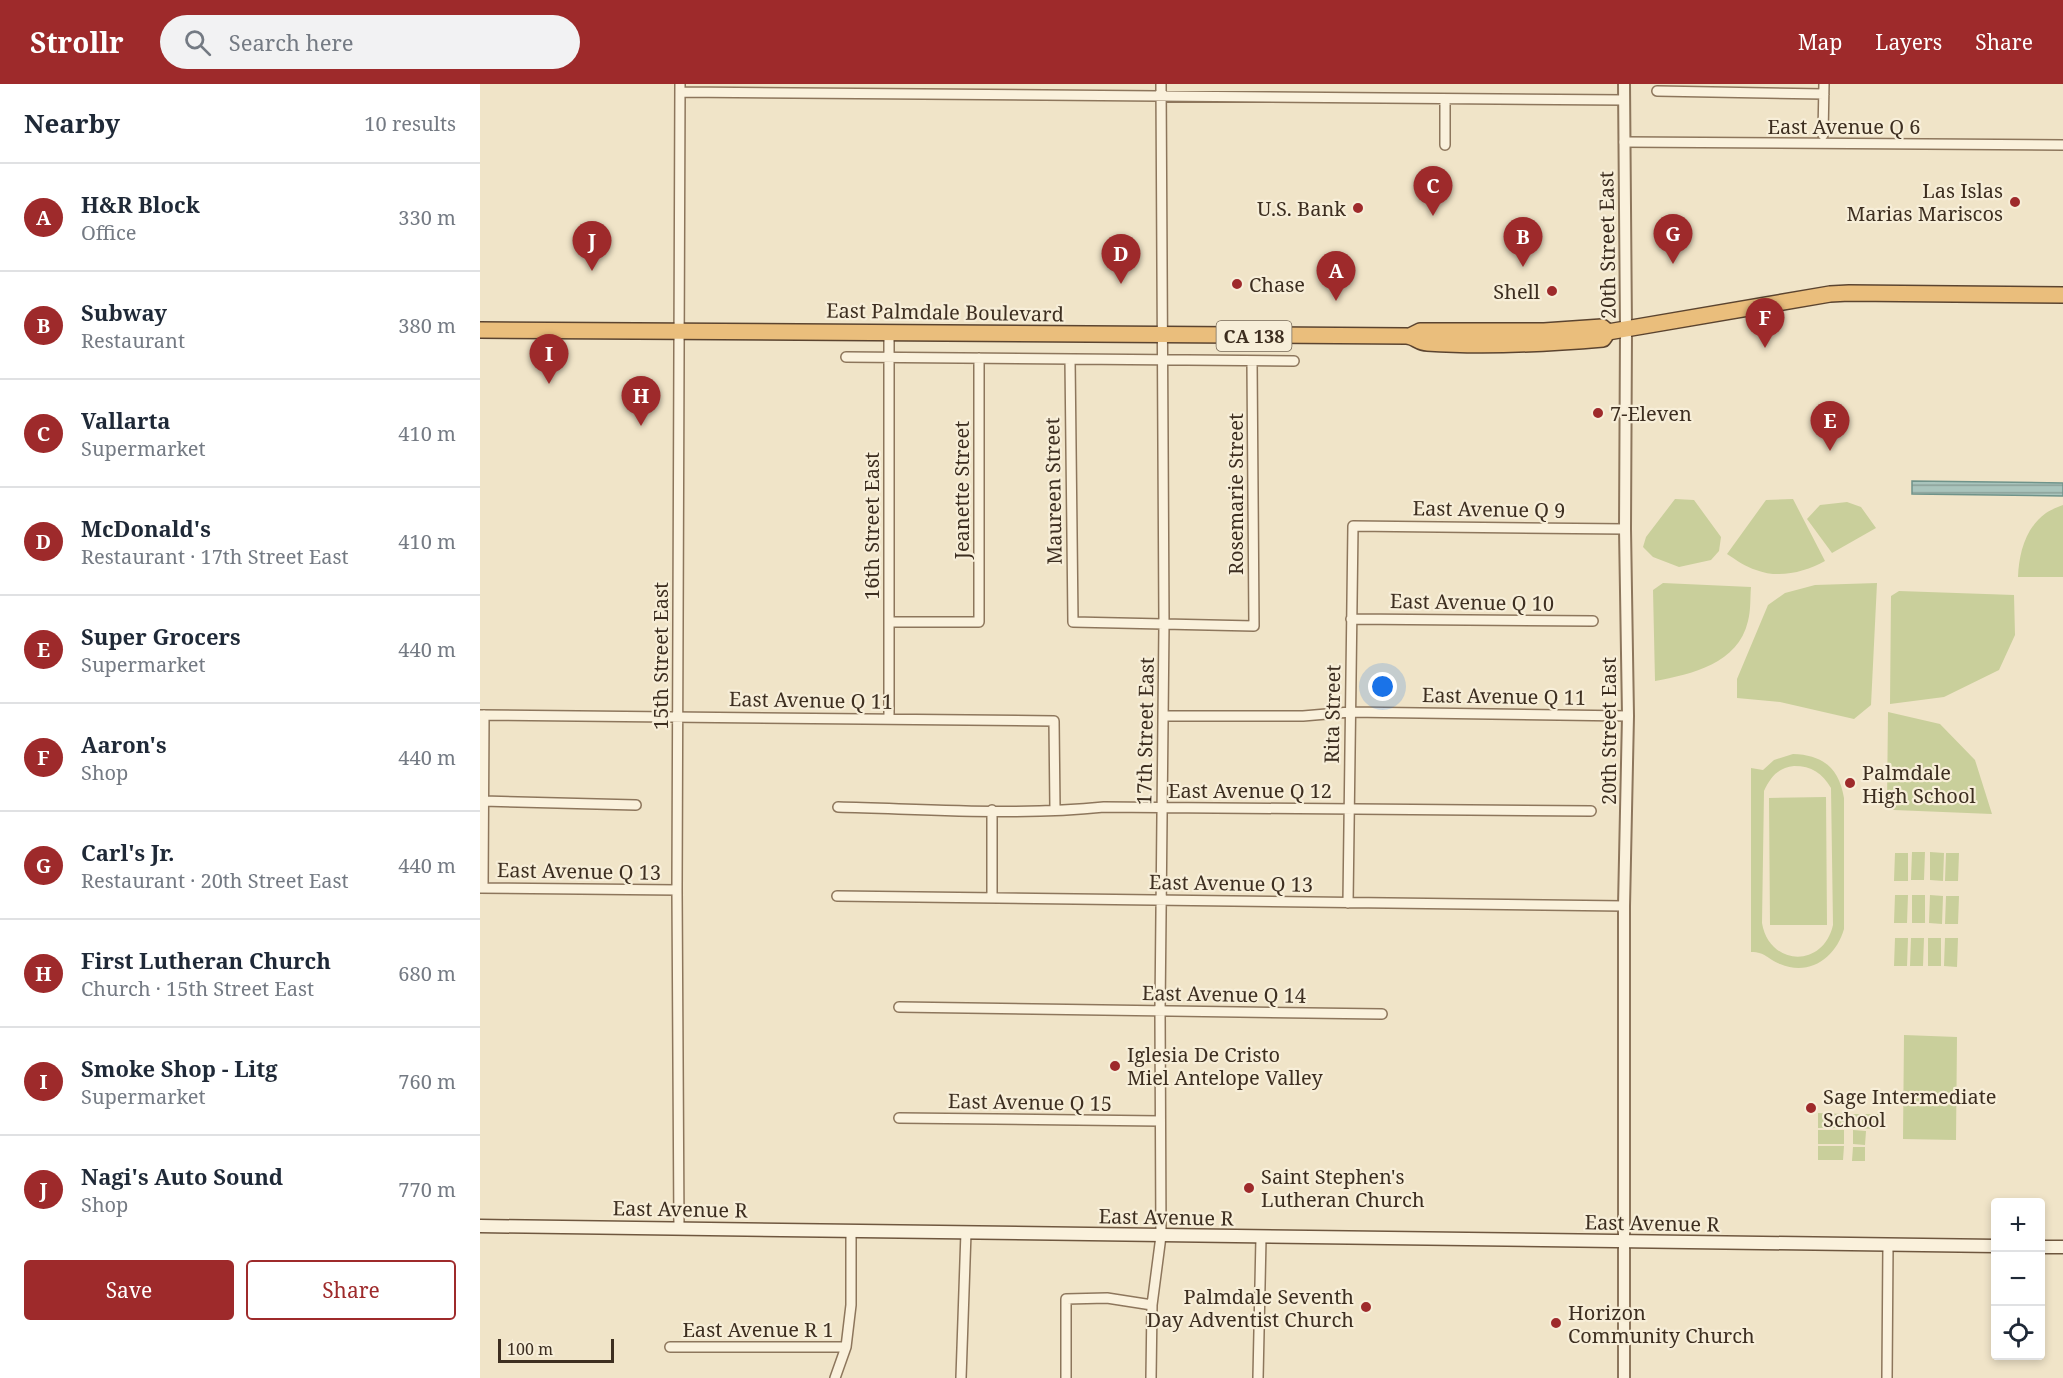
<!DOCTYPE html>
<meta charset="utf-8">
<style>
body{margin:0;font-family:"Noto Serif",serif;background:#f2f2f3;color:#1f2937}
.controls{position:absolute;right:18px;bottom:18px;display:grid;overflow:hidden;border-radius:6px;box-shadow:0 3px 9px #0003}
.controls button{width:54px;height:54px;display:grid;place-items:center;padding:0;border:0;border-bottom:2px solid #e0e1e3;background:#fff;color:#1f2937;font:30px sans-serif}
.scale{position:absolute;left:18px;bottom:15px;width:116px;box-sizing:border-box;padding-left:6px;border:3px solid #3d2e20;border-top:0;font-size:16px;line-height:21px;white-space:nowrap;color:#3d2e20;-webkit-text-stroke:4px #f7eed8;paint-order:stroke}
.you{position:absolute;left:903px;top:603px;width:21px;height:21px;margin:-15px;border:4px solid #fff;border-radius:50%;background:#1a73e8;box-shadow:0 0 0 9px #1a73e833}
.badge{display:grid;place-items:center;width:39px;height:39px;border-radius:50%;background:#9e2a2b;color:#fff;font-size:20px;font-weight:700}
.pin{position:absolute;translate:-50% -50px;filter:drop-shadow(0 2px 3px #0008)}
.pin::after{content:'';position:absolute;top:32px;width:21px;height:18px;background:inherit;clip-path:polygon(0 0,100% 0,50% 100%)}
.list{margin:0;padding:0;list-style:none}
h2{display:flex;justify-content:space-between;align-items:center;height:78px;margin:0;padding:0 24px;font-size:26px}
h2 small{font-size:20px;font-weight:400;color:#747a83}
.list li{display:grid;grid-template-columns:39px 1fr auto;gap:18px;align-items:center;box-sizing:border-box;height:108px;padding:0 24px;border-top:2px solid #e0e1e3}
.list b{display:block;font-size:22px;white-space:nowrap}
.list p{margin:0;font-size:20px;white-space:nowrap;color:#747a83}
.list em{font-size:20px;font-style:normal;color:#747a83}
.actions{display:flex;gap:12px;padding:18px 24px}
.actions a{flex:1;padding:14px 0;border:2px solid #9e2a2b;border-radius:6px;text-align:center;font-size:21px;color:#9e2a2b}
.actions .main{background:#9e2a2b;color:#fff}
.icon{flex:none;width:33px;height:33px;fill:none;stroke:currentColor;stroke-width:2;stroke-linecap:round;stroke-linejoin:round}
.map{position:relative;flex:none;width:1583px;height:1294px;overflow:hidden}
header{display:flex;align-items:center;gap:36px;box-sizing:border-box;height:84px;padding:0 30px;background:#9e2a2b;color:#fff}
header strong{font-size:28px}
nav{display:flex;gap:33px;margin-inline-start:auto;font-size:21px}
.search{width:420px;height:54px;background:#f2f2f3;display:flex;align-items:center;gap:15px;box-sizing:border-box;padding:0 21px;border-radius:33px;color:#747a83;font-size:22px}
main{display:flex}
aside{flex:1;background:#fff}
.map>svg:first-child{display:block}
</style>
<header>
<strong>Strollr</strong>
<div class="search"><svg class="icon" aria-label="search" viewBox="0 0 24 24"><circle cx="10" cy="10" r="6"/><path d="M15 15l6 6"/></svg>Search here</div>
<nav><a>Map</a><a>Layers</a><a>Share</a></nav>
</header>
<main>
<aside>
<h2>Nearby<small>10 results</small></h2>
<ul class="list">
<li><span class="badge">A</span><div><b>H&amp;R Block</b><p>Office</p></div><em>330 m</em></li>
<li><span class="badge">B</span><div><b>Subway</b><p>Restaurant</p></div><em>380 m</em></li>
<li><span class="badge">C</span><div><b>Vallarta</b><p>Supermarket</p></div><em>410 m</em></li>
<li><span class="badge">D</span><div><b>McDonald's</b><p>Restaurant · 17th Street East</p></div><em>410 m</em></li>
<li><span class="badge">E</span><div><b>Super Grocers</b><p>Supermarket</p></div><em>440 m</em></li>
<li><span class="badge">F</span><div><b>Aaron's</b><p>Shop</p></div><em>440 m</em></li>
<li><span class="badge">G</span><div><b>Carl's Jr.</b><p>Restaurant · 20th Street East</p></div><em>440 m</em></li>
<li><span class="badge">H</span><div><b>First Lutheran Church</b><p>Church · 15th Street East</p></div><em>680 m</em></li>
<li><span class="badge">I</span><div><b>Smoke Shop - Litg</b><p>Supermarket</p></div><em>760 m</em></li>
<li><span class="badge">J</span><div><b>Nagi's Auto Sound</b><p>Shop</p></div><em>770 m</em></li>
</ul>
<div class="actions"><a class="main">Save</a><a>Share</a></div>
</aside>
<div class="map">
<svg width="1583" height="1294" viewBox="0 0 1583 1294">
<defs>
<pattern id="water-rules" width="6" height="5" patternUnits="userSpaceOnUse" patternTransform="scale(1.5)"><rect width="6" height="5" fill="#a9c4bc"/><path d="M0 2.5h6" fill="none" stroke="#8ba098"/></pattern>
</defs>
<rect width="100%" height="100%" fill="#f0e4c8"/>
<!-- pitch -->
<path fill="#c9cf9b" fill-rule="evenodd" d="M 1195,415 L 1214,416 L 1241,453 L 1239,467 L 1231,476 L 1199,483 L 1173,473 L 1163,463 L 1166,453 Z
M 1313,415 L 1345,477 C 1325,488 1299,495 1276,486 C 1266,483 1256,476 1247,470 L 1286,416 Z
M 1367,418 L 1381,423 L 1396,444 L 1352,469 L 1327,435 L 1340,421 Z
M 1583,421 L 1583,493 L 1538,493 C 1539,470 1545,444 1566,429 C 1570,426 1578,423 1583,421 Z
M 1183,499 L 1271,503 C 1270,514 1271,526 1268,537 C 1258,580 1212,590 1175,597 L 1173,506 Z
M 1397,499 L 1391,621 L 1374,635 L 1300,618 L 1257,614 L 1257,595 L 1288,521 L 1305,509 L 1335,501 Z
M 1419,507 L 1534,511 L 1535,551 L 1519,586 L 1464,613 L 1410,620 L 1411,512 Z
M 1408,628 L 1460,640 L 1495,676 L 1512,730 L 1414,726 L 1407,720 Z
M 1313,670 C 1343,671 1359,684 1364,714 L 1364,845 C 1356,873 1330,893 1300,880 C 1287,875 1286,868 1271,868 L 1271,684 L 1283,686 L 1294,676 ZM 1314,682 C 1332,682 1342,689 1351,704 L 1353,841 C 1343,885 1289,882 1282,839 L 1284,707 C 1291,692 1298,684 1314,682 Z
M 1346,713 L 1347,841 L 1290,841 L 1289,714 Z
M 1432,768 L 1445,768 L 1444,796 L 1431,796 Z
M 1450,768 L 1464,769 L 1463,797 L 1450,796 Z
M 1415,769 L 1428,769 L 1428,797 L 1414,797 Z
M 1466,769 L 1479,769 L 1478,797 L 1465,797 Z
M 1415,811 L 1428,811 L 1427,839 L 1414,839 Z
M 1432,811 L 1445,811 L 1445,839 L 1432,839 Z
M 1450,811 L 1463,812 L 1462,840 L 1449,839 Z
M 1466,812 L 1479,812 L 1478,840 L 1465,840 Z
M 1415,854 L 1428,854 L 1427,882 L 1414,882 Z
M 1431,854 L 1444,854 L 1443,882 L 1430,882 Z
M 1448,854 L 1461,854 L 1461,882 L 1448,882 Z
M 1465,854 L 1478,854 L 1477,883 L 1464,882 Z
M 1424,951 L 1477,953 L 1476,1056 L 1423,1055 Z
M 1338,1029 L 1364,1030 L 1364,1044 L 1338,1044 Z
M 1373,1030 L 1399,1030 L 1399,1045 L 1373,1044 Z
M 1338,1046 L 1364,1046 L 1364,1060 L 1338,1060 Z
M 1373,1046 L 1386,1047 L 1385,1061 L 1373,1060 Z
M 1338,1062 L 1364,1062 L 1363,1076 L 1338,1076 Z
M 1373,1063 L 1385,1063 L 1385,1077 L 1372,1077 Z"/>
<!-- water -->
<path fill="url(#water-rules)" stroke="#6f938a" stroke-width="1.5" d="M 1432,397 L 1583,399 L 1583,412 L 1432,410 Z"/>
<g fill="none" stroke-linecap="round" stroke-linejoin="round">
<!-- minor casing -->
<g stroke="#8d765c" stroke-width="12">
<path id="minor" d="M 1177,7 L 1344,10
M 201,8 L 1144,16
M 1343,51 L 1344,0
M 1144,58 L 1583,61
M 965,61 L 965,16
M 366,273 L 814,277
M 590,275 L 593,538 L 774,542 L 772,277
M 871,535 L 1113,537
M 409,538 L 499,538 L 499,274
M 0,631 L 574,637 L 575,725
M 683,632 L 823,632 L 870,628 L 1148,632
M 409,635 L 409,248
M 3,717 L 156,721
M 358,723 C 444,725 538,732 624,723 L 1111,727
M 0,804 L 197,806
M 3,804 L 4,631
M 357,812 L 1144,822
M 512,814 L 512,726
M 868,819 L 873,442 L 1145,445
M 419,923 L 902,930
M 419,1034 L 680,1037
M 199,1145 L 197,806 L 200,0
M 190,1263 L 366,1263
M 355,1294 L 366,1263 L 371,1221 L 371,1148
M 481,1294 L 486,1148
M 586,1294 L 586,1215 L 627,1214 L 672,1221
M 671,1294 L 672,1221 L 681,1152 L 680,927 L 684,540 L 681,0
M 778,1294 L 781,1154
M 1407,1294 L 1408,1161"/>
</g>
<!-- tertiary casing -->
<g stroke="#8d765c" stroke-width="14">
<path id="tertiary" d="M 1144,1294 L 1144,822 L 1148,632 L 1145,445 L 1146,246 L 1144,0"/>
</g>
<!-- secondary casing -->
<g stroke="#6f573f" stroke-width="15">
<path id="secondary" d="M 0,1142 L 1516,1162
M 1560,1163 L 1583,1163"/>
</g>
<!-- trunk casing -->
<g stroke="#5b4430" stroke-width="18">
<path id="trunk" d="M 0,246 L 926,252 C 934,252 939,259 947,259 C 1006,263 1064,260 1123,255 L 1128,248
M 930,252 L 940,247 L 1064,247 L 1122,243 L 1128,248 L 1350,210 L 1369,209 L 1583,211"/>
</g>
<!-- minor -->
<use href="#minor" stroke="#faf1dc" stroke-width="9"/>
<!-- tertiary -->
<use href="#tertiary" stroke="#faf1dc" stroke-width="10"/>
<!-- secondary -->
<use href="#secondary" stroke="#faf1dc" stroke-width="12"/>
<!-- trunk -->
<use href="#trunk" stroke="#eabe7c" stroke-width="15"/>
</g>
<!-- markers -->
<g fill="#9e2a2b" stroke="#f7eed8" stroke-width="2">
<circle cx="1535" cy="118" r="6"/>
<circle cx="878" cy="124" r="6"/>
<circle cx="757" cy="200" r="6"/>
<circle cx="1072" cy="207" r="6"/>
<circle cx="1118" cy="329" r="6"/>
<circle cx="1370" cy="699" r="6"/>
<circle cx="635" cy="982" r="6"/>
<circle cx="1331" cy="1024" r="6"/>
<circle cx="769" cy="1104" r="6"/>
<circle cx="886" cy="1223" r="6"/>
<circle cx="1076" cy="1239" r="6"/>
</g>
<g text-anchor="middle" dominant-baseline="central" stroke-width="4.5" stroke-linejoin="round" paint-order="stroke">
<!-- shield labels -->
<rect fill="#f7eed8" stroke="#756857" stroke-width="1.5" x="736.5" y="237" width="75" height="30" rx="4.5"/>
<g font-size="18" font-weight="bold" fill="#3d2e20">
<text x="774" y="252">CA 138</text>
</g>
<!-- street labels -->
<g font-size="20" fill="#3d2e20" stroke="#f7eed8">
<text x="1364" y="42">East Avenue Q 6</text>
<text transform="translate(1127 161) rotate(-91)">20th Street East</text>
<text transform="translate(465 228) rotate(1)">East Palmdale Boulevard</text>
<text transform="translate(481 406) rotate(-90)">Jeanette Street</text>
<text transform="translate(573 407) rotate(-91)">Maureen Street</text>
<text transform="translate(755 410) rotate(-90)">Rosemarie Street</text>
<text transform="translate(1009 425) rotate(1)">East Avenue Q 9</text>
<text transform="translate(391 442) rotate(-90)">16th Street East</text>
<text transform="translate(992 518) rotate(1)">East Avenue Q 10</text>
<text transform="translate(180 572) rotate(-90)">15th Street East</text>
<text transform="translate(1024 612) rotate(1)">East Avenue Q 11</text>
<text transform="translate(331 616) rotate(1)">East Avenue Q 11</text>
<text transform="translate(852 630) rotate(-89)">Rita Street</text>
<text transform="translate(665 647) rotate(-89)">17th Street East</text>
<text transform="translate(1128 647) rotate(-90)">20th Street East</text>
<text x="770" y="706">East Avenue Q 12</text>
<text transform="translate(99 787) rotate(1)">East Avenue Q 13</text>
<text transform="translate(751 799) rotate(1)">East Avenue Q 13</text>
<text transform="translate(744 910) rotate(1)">East Avenue Q 14</text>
<text transform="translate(550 1018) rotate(1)">East Avenue Q 15</text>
<text transform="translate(200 1125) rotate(1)">East Avenue R</text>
<text transform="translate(686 1133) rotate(1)">East Avenue R</text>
<text transform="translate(1172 1139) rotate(1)">East Avenue R</text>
<text x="278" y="1245">East Avenue R 1</text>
</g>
<!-- poi labels -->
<g font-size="20" fill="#3d2e20" stroke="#f7eed8" text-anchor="start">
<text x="1523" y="106" text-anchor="end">Las Islas<tspan x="1523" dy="23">Marias Mariscos</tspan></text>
<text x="866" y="124" text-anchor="end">U.S. Bank</text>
<text x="769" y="200">Chase</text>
<text x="1060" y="207" text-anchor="end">Shell</text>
<text x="1130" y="329">7-Eleven</text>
<text x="1382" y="688">Palmdale<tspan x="1382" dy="23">High School</tspan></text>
<text x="647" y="970">Iglesia De Cristo<tspan x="647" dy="23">Miel Antelope Valley</tspan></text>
<text x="1343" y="1012">Sage Intermediate<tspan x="1343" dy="23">School</tspan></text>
<text x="781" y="1092">Saint Stephen's<tspan x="781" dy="23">Lutheran Church</tspan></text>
<text x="874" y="1212" text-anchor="end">Palmdale Seventh<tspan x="874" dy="23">Day Adventist Church</tspan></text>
<text x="1088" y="1228">Horizon<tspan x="1088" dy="23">Community Church</tspan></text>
</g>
</g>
</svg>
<div class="controls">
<button>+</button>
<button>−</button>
<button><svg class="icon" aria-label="locate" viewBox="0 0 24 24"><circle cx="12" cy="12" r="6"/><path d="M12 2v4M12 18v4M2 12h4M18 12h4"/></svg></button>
</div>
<div class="scale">100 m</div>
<div class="you"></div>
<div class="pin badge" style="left:856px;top:217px">A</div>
<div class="pin badge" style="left:1043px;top:183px">B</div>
<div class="pin badge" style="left:953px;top:132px">C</div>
<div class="pin badge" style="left:641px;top:200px">D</div>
<div class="pin badge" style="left:1350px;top:367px">E</div>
<div class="pin badge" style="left:1285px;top:264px">F</div>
<div class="pin badge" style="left:1193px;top:180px">G</div>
<div class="pin badge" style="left:161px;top:342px">H</div>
<div class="pin badge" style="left:69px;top:300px">I</div>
<div class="pin badge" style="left:112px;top:187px">J</div>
</div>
</main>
